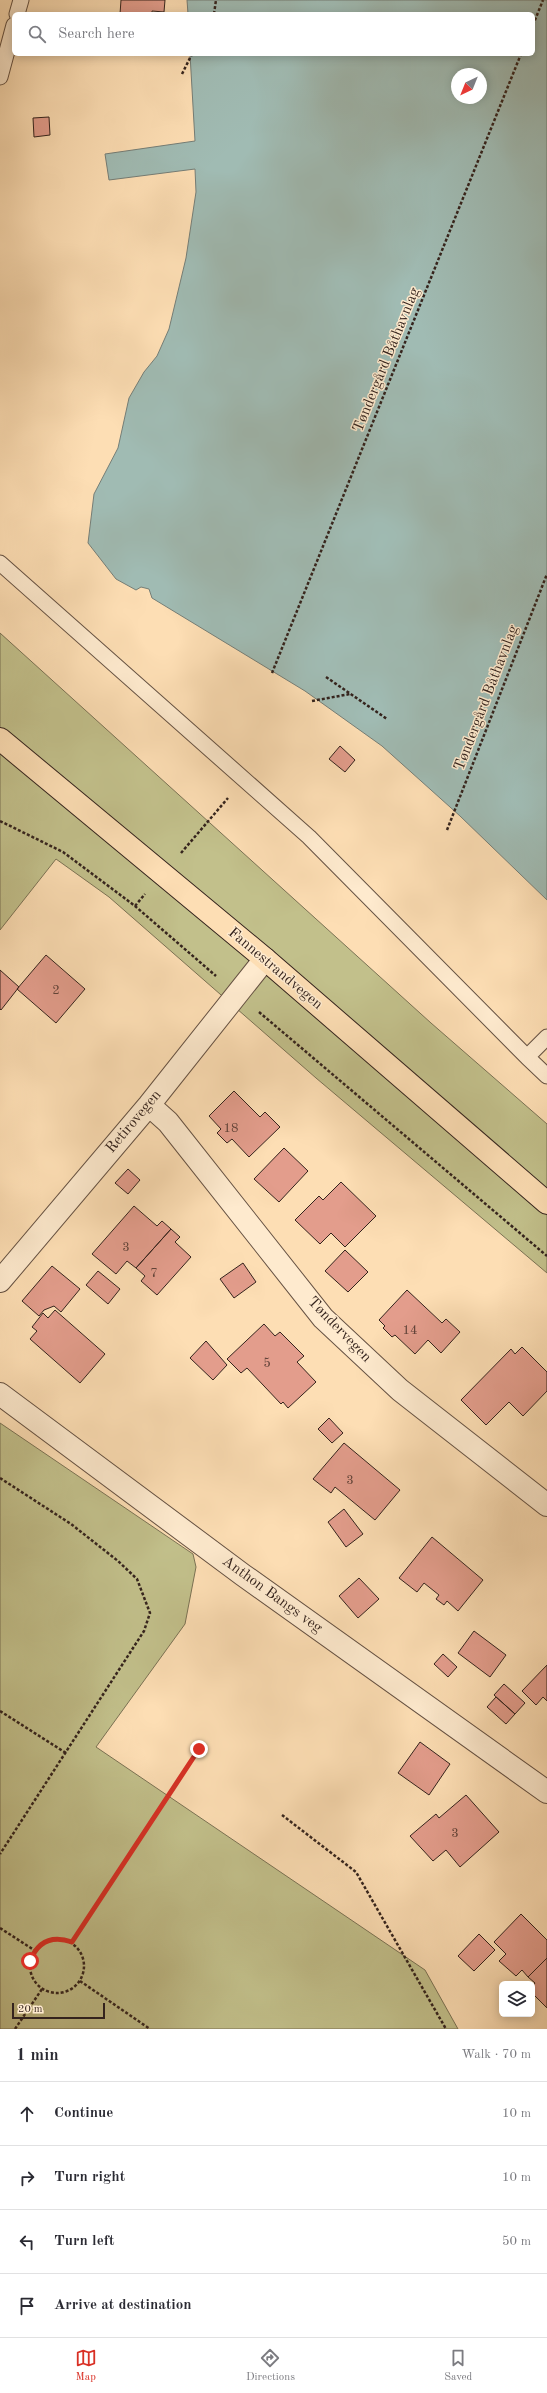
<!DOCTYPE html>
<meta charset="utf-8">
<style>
body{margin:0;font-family:"Old Standard TT",serif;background:#f2f2f3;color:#2b2b33}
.controls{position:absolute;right:12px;bottom:12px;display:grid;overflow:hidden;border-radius:6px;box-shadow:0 2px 10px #0003}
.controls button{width:36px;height:36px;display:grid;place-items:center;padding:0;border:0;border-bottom:1px solid #e1e1e2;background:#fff;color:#2b2b33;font:20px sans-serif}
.compass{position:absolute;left:451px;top:68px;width:36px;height:36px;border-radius:50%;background:#fff;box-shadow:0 2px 10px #0003;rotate:223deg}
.scale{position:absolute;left:12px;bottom:10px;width:93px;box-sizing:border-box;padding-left:4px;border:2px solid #34231d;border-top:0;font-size:11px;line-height:14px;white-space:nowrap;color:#34231d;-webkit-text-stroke:3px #feeace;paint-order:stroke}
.stop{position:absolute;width:12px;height:12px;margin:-9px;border:3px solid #d93025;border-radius:50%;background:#fff}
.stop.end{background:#d93025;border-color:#fff;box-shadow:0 1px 4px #0008}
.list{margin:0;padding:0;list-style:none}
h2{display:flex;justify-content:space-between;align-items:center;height:52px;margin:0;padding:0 16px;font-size:17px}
h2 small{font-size:13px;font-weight:400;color:#7c7c81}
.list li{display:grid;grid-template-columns:26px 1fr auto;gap:12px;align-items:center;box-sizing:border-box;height:64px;padding:0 16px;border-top:1px solid #e1e1e2}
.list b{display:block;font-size:15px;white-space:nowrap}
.list em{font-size:13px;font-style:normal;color:#7c7c81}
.icon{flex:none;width:22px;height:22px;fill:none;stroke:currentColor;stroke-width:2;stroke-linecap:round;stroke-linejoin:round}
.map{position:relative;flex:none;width:547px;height:2029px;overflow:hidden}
.search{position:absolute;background:#fff;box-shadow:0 2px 10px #0003;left:12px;right:12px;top:12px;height:44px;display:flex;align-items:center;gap:10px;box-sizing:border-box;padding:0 14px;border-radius:6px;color:#7c7c81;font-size:15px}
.sheet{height:308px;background:#fff}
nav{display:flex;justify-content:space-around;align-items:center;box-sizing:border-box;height:56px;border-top:1px solid #e1e1e2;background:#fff;font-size:11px;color:#7c7c81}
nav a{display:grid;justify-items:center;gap:2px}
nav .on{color:#d93025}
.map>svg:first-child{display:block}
</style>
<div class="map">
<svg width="547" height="2029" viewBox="0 0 547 2029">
<rect width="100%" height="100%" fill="#fddeb4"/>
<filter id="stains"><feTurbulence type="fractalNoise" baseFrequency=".005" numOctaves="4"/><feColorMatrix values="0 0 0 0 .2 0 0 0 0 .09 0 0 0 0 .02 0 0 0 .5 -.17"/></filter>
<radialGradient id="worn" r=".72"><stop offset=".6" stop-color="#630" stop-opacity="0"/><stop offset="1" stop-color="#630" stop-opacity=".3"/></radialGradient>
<!-- green -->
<path fill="#c2c08b" stroke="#7b7254" d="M 0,633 L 431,1023 L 547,1124 L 547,1273 L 316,1078 L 109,897 L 56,859 L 0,930 Z
M 0,1423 L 193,1554 L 196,1567 L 185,1624 L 96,1747 L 425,1970 L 458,2029 L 0,2029 Z"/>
<!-- water -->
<path fill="#a0bbb3" stroke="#757e77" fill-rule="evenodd" d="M 187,0 L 547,0 L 547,900 L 460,816 L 382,746 L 305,691 L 152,598 L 149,589 L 141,587 L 136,590 L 116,579 L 88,543 L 94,494 L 118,448 L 129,398 L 144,372 L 157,356 L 169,329 L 186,258 L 196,192 L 195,169 L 109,180 L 105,154 L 195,141 L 190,54 L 533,54 L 533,14 L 188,14 ZM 457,74 L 481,74 L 481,98 L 457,98 Z"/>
<!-- building -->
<path fill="#e39d8c" stroke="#34231d" d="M 121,0 L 165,0 L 164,12 L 152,11 L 152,14 L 120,14 Z
M 49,117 L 50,135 L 34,137 L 33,118 Z
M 340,746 L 355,760 L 345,772 L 329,759 Z
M 46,955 L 85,989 L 56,1023 L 17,989 Z
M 0,970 L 19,987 L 1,1010 L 0,1009 Z
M 234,1091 L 260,1117 L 265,1112 L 280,1127 L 249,1157 L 232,1139 L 227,1143 L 217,1133 L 221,1129 L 209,1116 Z
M 284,1148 L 308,1171 L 279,1202 L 254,1179 Z
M 128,1169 L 140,1180 L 128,1194 L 115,1183 Z
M 341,1182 L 376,1216 L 345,1247 L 331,1233 L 320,1244 L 295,1220 L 319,1196 L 323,1200 Z
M 134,1206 L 157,1226 L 162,1221 L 171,1229 L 136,1268 L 127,1261 L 116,1274 L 92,1254 Z
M 171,1229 L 180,1237 L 175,1242 L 191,1257 L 157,1295 L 141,1281 L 145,1276 L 136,1268 Z
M 345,1250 L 368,1272 L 348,1292 L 325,1271 Z
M 243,1263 L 256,1282 L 234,1298 L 220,1279 Z
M 52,1266 L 80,1289 L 61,1312 L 54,1306 L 44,1310 L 39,1316 L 22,1301 Z
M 98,1271 L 120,1289 L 108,1304 L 86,1285 Z
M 407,1290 L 442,1323 L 446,1319 L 460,1332 L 441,1353 L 428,1340 L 415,1354 L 395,1335 L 392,1337 L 383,1328 L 385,1326 L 379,1320 Z
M 55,1310 L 105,1354 L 80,1383 L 30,1339 L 37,1331 L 32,1327 L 43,1313 L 48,1318 Z
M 264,1324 L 275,1336 L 280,1332 L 304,1356 L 297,1362 L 316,1382 L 288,1408 L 283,1402 L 281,1404 L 247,1368 L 241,1373 L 227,1359 Z
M 206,1341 L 227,1365 L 213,1380 L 190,1358 Z
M 522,1347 L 547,1372 L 547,1391 L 523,1416 L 509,1402 L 486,1425 L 461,1400 L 511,1349 L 515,1354 Z
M 329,1418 L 343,1433 L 332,1443 L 318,1429 Z
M 344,1443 L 400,1490 L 375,1520 L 335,1487 L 331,1493 L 313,1479 Z
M 344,1509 L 363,1534 L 346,1547 L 328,1522 Z
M 432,1537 L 483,1580 L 458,1611 L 447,1601 L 444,1605 L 436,1599 L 439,1595 L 424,1583 L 417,1592 L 399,1578 Z
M 359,1578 L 379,1599 L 358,1618 L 339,1596 Z
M 474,1631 L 506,1655 L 490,1677 L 458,1653 Z
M 443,1654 L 457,1667 L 448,1677 L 434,1664 Z
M 547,1665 L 547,1701 L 543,1697 L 536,1705 L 522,1691 Z
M 504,1684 L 525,1703 L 515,1714 L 494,1695 Z
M 496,1697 L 515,1714 L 506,1724 L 487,1707 Z
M 420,1742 L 450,1764 L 429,1795 L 398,1773 Z
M 466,1795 L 499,1832 L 460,1867 L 446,1850 L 433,1861 L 410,1836 L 436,1814 L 439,1818 Z
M 521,1914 L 547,1940 L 547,1958 L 528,1977 L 522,1970 L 516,1976 L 499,1961 L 506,1954 L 494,1942 Z
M 479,1934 L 495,1950 L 474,1971 L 458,1956 Z
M 547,1958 L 547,2008 L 532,1993 L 532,1987 L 535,1983 L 528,1977 Z"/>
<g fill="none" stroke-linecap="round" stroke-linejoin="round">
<!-- lane casing -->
<g stroke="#665243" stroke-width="17">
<path id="lane" d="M 17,14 L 21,0
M 0,77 L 14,25
M 0,563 L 309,837 L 527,1057
M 547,1037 L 527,1057 L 547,1076"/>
</g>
<!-- street casing -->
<g stroke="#665243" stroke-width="24">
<path id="street" d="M 149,1105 L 168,1122 L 323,1318 L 400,1390 L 547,1505
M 0,1281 L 149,1105 L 265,959
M 0,1394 L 243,1575 L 547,1792"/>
</g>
<!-- highway casing -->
<g stroke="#34231d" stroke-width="24">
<path id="highway" d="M 0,739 L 265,959 L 547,1203"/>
</g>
<!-- path -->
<path stroke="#34231d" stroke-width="2.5" stroke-dasharray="3 2" stroke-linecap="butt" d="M 214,14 L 216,0
M 533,25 L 543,0
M 207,55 L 207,54
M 182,74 L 192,54
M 272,673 L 521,54
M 326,677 L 387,719
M 312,701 L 350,694
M 0,821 L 63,852 L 135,906 L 216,976
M 447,830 L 547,574
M 181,853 L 228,798
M 135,906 L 145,894
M 259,1012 L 547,1256
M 0,1478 L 71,1524 L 118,1561 L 137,1579 L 150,1613 L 144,1631 L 0,1854
M 0,1711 L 66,1753
M 282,1815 L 356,1872 L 446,2029
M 0,1928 L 34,1950
M30 1966a27 27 0 1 1 54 0a27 27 0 1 1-54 0Z
M 72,1942 L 199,1749
M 80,1981 L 150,2029
M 15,2029 L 42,1989"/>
<!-- lane -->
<use href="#lane" stroke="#feeace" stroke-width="15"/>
<!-- street -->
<use href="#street" stroke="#feeace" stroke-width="22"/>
<!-- highway -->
<use href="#highway" stroke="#fddeb4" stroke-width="22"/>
</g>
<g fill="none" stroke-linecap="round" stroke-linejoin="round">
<!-- route -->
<path stroke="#d93025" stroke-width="5" d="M 30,1961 C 38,1941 52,1935 72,1942 L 199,1749"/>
</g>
<g text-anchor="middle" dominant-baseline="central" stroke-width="3" stroke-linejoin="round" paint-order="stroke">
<!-- number labels -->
<g font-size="13" fill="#604239">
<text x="56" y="990">2</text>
<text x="231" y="1128">18</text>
<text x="126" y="1247">3</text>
<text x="154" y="1273">7</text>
<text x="410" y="1330">14</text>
<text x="267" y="1363">5</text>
<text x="350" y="1480">3</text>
<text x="455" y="1833">3</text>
</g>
<!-- street labels -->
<g font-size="15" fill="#34231d" stroke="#feeace">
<text transform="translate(387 360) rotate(-68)">Tøndergård Båthavnlag</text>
<text transform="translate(487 698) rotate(-69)">Tøndergård Båthavnlag</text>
<text transform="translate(275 969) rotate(40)">Fannestrandvegen</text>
<text transform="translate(134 1122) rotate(-50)">Retirovegen</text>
<text transform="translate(339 1330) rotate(46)">Tøndervegen</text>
<text transform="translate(272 1595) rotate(36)">Anthon Bangs veg</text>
</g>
</g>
<rect width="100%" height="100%" filter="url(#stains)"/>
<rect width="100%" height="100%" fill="url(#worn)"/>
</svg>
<div class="controls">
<button><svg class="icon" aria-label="layers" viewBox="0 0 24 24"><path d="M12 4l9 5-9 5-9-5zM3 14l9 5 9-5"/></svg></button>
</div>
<svg class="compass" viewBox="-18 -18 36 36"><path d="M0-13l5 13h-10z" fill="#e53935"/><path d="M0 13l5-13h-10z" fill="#7c7c81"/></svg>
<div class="scale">20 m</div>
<div class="stop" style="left:30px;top:1961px"></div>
<div class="stop end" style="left:199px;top:1749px"></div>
<div class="search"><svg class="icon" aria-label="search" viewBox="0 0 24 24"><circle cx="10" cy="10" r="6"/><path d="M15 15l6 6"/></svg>Search here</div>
</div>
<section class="sheet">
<h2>1 min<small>Walk · 70 m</small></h2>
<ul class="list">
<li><svg class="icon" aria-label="ahead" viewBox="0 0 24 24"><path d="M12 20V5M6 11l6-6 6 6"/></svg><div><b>Continue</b></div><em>10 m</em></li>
<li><svg class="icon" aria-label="right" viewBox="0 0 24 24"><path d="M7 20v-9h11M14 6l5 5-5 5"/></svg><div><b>Turn right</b></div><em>10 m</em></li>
<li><svg class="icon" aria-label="left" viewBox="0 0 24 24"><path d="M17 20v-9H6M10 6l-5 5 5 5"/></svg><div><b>Turn left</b></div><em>50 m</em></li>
<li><svg class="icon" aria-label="arrive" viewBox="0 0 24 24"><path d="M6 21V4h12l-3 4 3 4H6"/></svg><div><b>Arrive at destination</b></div></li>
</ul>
</section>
<nav>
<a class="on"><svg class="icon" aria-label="map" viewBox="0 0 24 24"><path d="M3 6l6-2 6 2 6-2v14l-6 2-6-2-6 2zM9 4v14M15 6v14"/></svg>Map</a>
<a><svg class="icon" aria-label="directions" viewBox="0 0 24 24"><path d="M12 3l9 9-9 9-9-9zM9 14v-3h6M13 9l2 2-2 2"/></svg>Directions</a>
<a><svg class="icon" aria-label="saved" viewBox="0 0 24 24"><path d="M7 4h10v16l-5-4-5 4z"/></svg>Saved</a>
</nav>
